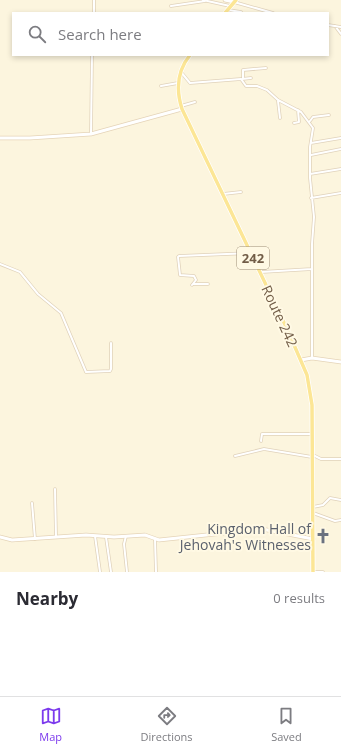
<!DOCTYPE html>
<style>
body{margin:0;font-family:"Open Sans",sans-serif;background:#f2f2f3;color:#2b2b33}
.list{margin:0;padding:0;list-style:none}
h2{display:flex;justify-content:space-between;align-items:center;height:52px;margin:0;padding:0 16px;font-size:17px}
h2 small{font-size:13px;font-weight:400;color:#7c7c81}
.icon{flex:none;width:22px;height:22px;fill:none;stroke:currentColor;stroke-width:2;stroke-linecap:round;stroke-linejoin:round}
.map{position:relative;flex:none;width:341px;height:572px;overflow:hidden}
.search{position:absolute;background:#fff;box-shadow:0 2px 6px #0003;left:12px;right:12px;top:12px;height:44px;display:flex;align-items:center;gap:10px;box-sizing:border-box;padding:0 14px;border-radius:0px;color:#7c7c81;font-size:15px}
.sheet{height:124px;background:#fff}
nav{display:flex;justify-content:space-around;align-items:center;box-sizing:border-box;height:56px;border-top:1px solid #e1e1e2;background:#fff;font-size:11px;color:#7c7c81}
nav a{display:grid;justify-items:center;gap:2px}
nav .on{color:#7c3aed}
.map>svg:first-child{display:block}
</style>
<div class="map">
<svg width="341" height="572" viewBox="0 0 341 572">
<rect width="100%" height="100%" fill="#fcf5de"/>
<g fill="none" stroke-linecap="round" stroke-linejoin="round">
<!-- street casing -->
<g stroke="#e0d2bb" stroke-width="3.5">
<path id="street" d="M 203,0 L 230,6
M 234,2 L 273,13
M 171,6 L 205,1
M 228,10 L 241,12
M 94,13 L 94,0
M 328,25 L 341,27
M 335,26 L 341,34
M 181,72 L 190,83 L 241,79 L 246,86 L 257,86 L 267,90 L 278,100 L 301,112 L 313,128 L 310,147 L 310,178 L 314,217 L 312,244 L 312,358
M 243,78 L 243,70 L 266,68
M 242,79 L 251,78
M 161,86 L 178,83
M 278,101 L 280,118
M 181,106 L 195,102
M 310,121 L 313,117 L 329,115
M 294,123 L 299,122 L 298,110
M 91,134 L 92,55
M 311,143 L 341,138
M 311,155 L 341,149
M 310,174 L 341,169
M 223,194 L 241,192
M 311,198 L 341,193
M 0,264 L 20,272 L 38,294 L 61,313 L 86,372 L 110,371 L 111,369 L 111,343
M 261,272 L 312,269
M 193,284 L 208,284
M 192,285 L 196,280 L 194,276 L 180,275 L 178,257 L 179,256 L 251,253
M 261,441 L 262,434 L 312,434
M 313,455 L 321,459 L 341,459
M 235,456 L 264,449 L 312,457
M 55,489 L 56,537
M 32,503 L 35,539
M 313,507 L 323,505 L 330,498 L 341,500
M 313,513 L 335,521 L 341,520
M 95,536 L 100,572
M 126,536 L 124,544 L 127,572
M 106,537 L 111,572
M 155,539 L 156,572
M 314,572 L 323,572"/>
</g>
<!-- secondary casing -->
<g stroke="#e5d4b8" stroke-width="4.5">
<path id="secondary" d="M 225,0 L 234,2
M 0,138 L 30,138 L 91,134 L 182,109
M 301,360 L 312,358 L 341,362
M 0,537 L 12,540 L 86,535 L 114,537 L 145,535 L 159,540 L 262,529 L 313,539"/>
</g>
<!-- primary casing -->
<g stroke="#fff" stroke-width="5">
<path id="primary" d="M 225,13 L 236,0
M 190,55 C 177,71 176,90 182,109 L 288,331 L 307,375 L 312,405 L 313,572"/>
</g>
<!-- street -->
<use href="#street" stroke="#fff" stroke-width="2"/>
<!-- secondary -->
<use href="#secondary" stroke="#fff" stroke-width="3"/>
<!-- primary -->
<use href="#primary" stroke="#fce695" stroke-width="3.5"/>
</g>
<!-- icons -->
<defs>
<g id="church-bare" transform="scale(1.2)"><path d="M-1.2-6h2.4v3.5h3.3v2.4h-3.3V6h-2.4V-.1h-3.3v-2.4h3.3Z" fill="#6b7280" stroke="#fff9e4" stroke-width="2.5" paint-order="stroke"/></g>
</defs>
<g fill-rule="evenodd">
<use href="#church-bare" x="323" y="536"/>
</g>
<g text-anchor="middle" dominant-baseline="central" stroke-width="4" stroke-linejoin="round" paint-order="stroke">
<!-- shield labels -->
<rect fill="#fff9e4" stroke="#9c8c76" stroke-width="1" x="237" y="247" width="32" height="22" rx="3"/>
<g font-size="13" font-weight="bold" fill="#725d47">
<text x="253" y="258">242</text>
</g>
<!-- street labels -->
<g font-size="14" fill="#725d47" stroke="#fff9e4">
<text transform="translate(280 316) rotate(65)">Route 242</text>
</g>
<!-- worship labels -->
<g font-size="14" fill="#5b616d" stroke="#fff9e4" text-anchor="end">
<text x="311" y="528">Kingdom Hall of<tspan x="311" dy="16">Jehovah's Witnesses</tspan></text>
</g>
</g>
</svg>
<div class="search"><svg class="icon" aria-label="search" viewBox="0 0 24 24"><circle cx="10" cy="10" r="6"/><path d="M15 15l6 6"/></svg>Search here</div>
</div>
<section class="sheet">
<h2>Nearby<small>0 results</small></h2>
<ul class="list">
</ul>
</section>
<nav>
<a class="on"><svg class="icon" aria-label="map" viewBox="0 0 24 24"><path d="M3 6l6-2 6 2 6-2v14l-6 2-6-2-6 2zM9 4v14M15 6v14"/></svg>Map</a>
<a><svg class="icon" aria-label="directions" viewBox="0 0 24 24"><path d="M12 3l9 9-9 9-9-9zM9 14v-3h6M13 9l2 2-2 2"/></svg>Directions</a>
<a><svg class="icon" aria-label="saved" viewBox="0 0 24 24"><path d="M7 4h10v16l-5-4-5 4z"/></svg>Saved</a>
</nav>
